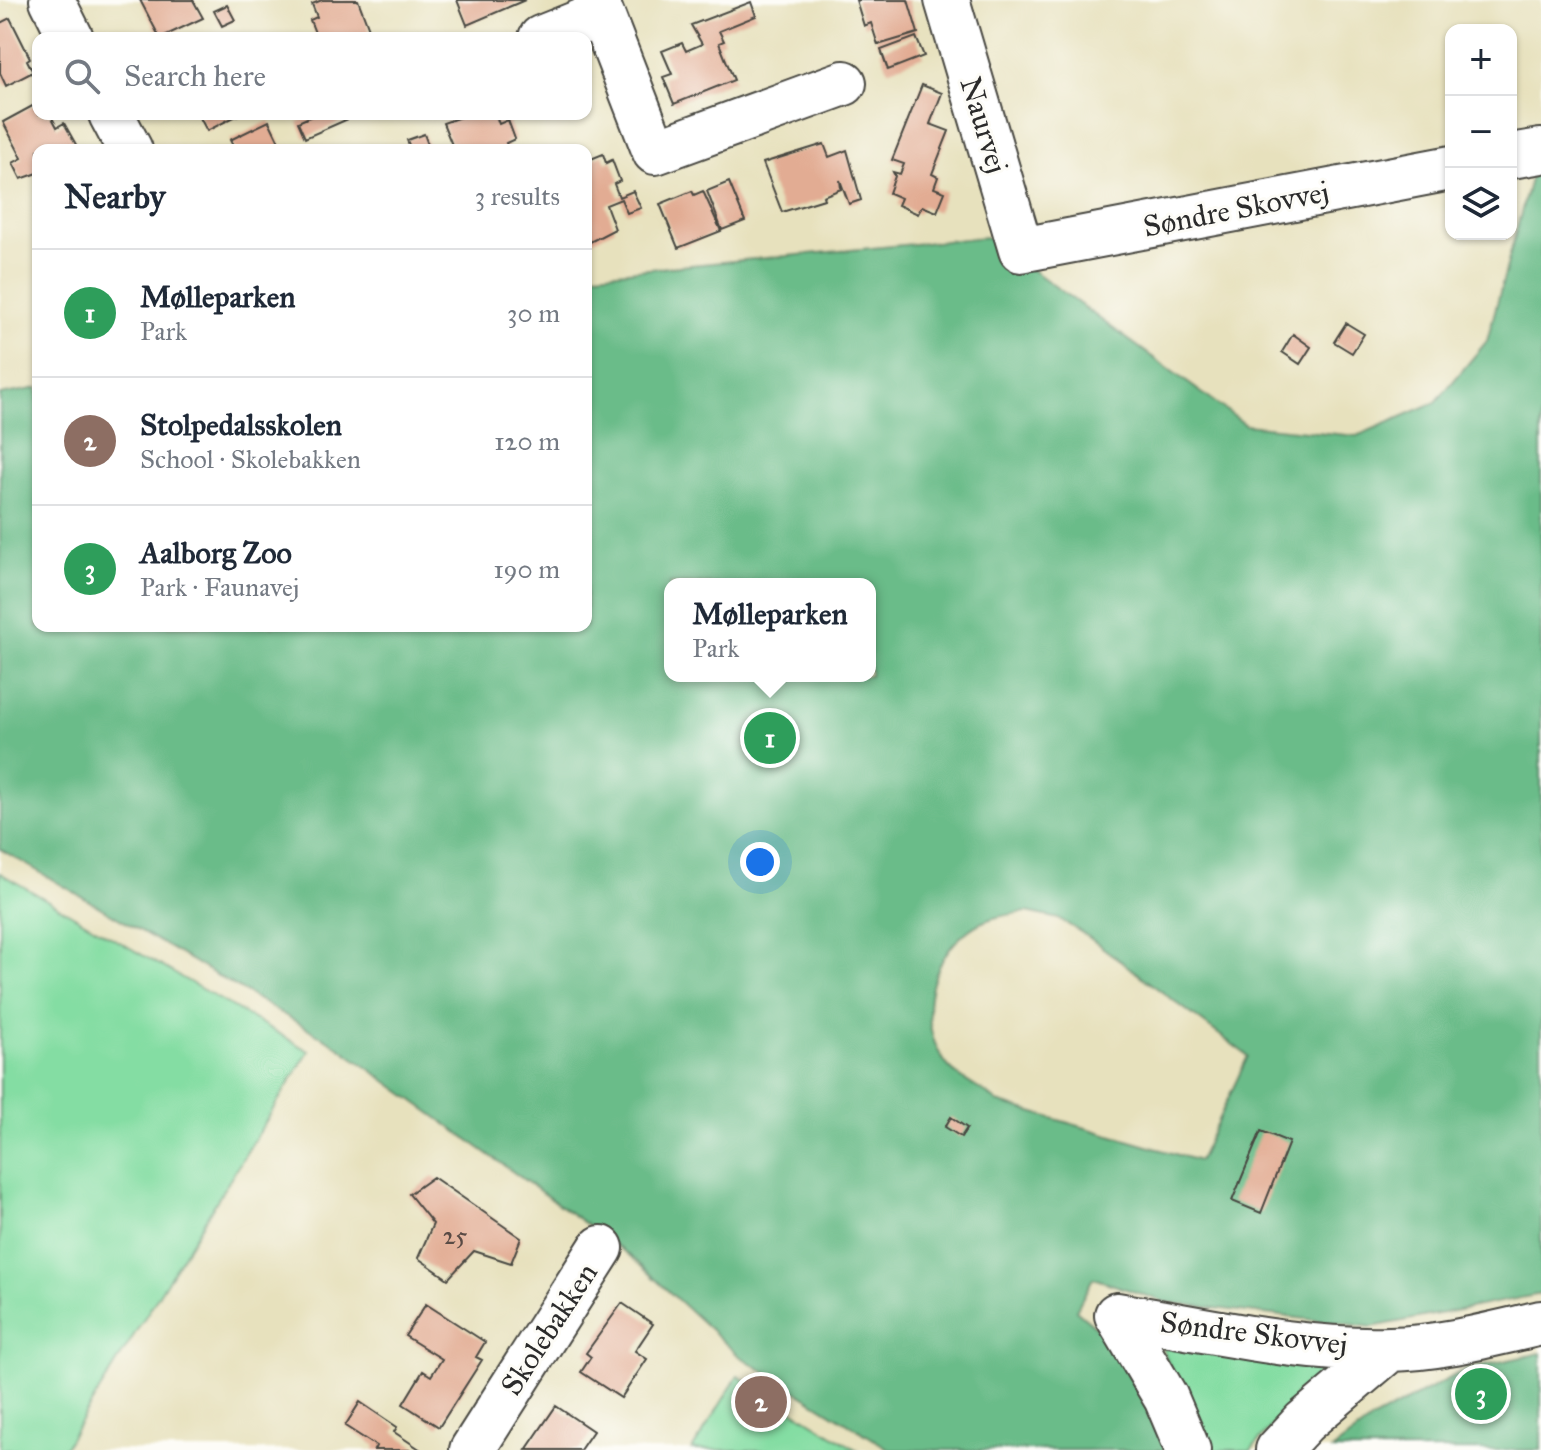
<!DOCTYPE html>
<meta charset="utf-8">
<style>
body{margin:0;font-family:"IM FELL Great Primer",serif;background:#f6f6f7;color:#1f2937}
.controls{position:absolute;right:24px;top:24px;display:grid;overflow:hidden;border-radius:16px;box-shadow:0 2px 6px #0004}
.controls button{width:72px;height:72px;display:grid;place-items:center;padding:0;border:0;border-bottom:2px solid #e0e1e3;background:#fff;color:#1f2937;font:40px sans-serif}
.you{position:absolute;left:760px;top:862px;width:28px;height:28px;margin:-20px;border:6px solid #fff;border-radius:50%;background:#1a73e8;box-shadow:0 0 0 12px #1a73e833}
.badge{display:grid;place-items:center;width:52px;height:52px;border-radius:50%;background:#1f6fb2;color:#fff;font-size:26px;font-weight:700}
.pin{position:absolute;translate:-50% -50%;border:4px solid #fff;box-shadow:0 2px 8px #0006}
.popup{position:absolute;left:664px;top:578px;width:212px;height:104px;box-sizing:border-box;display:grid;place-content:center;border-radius:16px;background:#fff;filter:drop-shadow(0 2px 6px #0005);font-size:26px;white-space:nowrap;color:#747a83}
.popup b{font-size:30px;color:#1f2937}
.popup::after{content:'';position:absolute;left:50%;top:100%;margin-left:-16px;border:16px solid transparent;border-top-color:#fff}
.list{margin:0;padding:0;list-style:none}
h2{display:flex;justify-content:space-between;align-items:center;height:104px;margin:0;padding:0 32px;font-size:34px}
h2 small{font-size:26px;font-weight:400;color:#747a83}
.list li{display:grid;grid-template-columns:52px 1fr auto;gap:24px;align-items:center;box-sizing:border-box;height:128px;padding:0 32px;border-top:2px solid #e0e1e3}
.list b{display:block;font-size:30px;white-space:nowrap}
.list p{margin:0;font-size:26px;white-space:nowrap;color:#747a83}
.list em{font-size:26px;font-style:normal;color:#747a83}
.icon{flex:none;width:44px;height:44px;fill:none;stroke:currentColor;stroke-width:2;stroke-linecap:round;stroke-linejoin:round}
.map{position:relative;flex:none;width:1541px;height:1450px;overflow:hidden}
.search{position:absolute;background:#fff;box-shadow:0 2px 6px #0004;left:32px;top:32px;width:560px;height:88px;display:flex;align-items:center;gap:20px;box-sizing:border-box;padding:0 28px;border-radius:16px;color:#747a83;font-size:30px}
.panel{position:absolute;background:#fff;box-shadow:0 2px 6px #0004;left:32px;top:144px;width:560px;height:488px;border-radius:16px}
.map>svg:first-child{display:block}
</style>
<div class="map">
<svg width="1541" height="1450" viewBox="0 0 1541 1450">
<rect width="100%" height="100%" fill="#fdfcf7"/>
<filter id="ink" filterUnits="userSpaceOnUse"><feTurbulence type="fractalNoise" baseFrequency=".0125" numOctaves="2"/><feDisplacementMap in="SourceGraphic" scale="16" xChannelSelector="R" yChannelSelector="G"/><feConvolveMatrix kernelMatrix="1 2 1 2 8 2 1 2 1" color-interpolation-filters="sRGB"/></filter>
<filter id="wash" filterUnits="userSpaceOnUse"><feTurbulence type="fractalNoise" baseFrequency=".006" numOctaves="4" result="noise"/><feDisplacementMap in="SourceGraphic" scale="32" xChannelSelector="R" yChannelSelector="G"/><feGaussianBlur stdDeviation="1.8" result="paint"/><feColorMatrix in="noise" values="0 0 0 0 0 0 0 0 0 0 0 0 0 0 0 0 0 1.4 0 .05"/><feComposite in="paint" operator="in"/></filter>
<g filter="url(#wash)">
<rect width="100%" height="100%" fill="#e7e1bd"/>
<!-- green -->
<path fill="#84dda3" stroke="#588467" stroke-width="2" d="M 0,873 L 309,1051 L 63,1450 L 0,1450 Z
M 1160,1342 L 1326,1367 L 1327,1375 L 1278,1419 L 1251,1450 L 1202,1450 Z
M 738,1376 L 857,1450 L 692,1450 Z"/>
<!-- forest -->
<path fill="#6bbc89" stroke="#4b745a" stroke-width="2" fill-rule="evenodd" d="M 1541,167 L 1541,1294 L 1372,1327 L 1165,1302 L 1093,1278 L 1076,1310 L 1107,1336 L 1171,1450 L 891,1450 L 738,1355 L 629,1255 L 336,1045 L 0,849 L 0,395 L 38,388 L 38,626 L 586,626 L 586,275 L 987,237 L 1246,425 L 1357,436 L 1436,402 L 1487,341 L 1533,168 ZM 670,584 L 870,584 L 870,676 L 670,676 ZM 1027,912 L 1059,919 L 1087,936 L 1248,1056 L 1199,1161 L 997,1102 C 985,1089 962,1083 948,1066 C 915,1026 927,960 969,930 C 986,917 1006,915 1027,912 Z
M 1541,1353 L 1541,1450 L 1332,1450 L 1373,1419 L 1467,1369 Z"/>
<g id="blocks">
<!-- building -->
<path fill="#e2ac93" d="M 140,0 L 193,0 L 203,18 L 160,38 Z
M 322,0 L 358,0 L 372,37 L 317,38 L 310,20 L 317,17 L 312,4 Z
M 457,0 L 525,0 L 467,25 Z
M 856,0 L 908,0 L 918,33 L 878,45 L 871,23 L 864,26 Z
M 751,2 L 756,16 L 719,31 L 724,41 L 719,43 L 734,80 L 674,104 L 663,77 L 672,74 L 662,51 L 682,43 L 686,51 L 702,44 L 691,25 Z
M 227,5 L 235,20 L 222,26 L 214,11 Z
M 10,18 L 30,58 L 27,60 L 33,72 L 6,86 L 0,73 L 0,23 Z
M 916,37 L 924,56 L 888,70 L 881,50 Z
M 922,85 L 942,93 L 930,124 L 949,131 L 932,174 L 938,177 L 934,188 L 945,192 L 937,212 L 922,206 L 918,214 L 898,205 L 901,198 L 889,193 L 895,176 L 893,172 L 900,174 L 904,164 L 892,160 Z
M 38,103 L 38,114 L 50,114 L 57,127 L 64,123 L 79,150 L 38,150 L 38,173 L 21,179 L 13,163 L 22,158 L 3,122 Z
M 198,114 L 240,114 L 207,131 Z
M 316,114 L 346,114 L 348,119 L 305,138 L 298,122 Z
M 469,114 L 495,114 L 499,124 L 508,120 L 515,139 L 506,143 L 509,150 L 454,150 L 443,123 Z
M 269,121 L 283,150 L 235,150 L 230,140 Z
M 424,134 L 430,150 L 411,150 L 407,140 Z
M 824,144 L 829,157 L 847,150 L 861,200 L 849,204 L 840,180 L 841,189 L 823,196 L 824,199 L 782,212 L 763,163 Z
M 603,154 L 606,163 L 612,160 L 620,181 L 614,184 L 619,197 L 633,191 L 641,208 L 627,213 L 621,199 L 606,205 L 615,229 L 586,244 L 586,161 Z
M 729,182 L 745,221 L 722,230 L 707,191 Z
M 692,191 L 694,195 L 703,191 L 721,231 L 678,248 L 660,204 Z
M 1346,323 L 1364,334 L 1352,353 L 1334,342 Z
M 1293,334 L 1311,347 L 1300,364 L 1282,352 Z
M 951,1117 L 967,1128 L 961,1137 L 945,1127 Z
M 1261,1131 L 1289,1142 L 1261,1213 L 1232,1201 Z
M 433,1177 L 521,1238 L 511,1263 L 474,1251 L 448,1279 L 418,1258 L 433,1224 L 409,1194 Z
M 622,1303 L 653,1324 L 635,1351 L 647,1359 L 621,1398 L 581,1372 L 591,1357 L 586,1353 Z
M 426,1304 L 485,1342 L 476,1357 L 482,1360 L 439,1427 L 403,1404 L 423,1371 L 431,1376 L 442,1359 L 405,1336 Z
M 360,1402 L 397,1427 L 394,1432 L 421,1450 L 374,1450 L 376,1446 L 345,1426 Z
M 556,1406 L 593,1431 L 580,1450 L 526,1450 Z"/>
</g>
</g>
<g filter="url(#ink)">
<use href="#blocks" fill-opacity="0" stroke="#474641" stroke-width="2"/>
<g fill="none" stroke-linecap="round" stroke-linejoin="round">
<!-- minor casing -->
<g stroke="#474641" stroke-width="48">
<path id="minor" d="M 52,0 L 71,38
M 596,0 L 655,152 L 844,83
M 947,0 L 1021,250 L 1451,168
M 541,38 L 601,14
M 111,114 L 130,150
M 1511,156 L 1541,151
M 1117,1315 C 1206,1329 1300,1352 1390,1349 C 1441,1348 1492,1334 1541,1323
M 1117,1315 L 1166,1398 L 1188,1450
M 472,1450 L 601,1248
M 1278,1450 L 1304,1422 L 1390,1349"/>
</g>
<!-- minor -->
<use href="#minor" stroke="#fff" stroke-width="44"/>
</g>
</g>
<g text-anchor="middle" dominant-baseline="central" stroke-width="6" stroke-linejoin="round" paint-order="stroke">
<!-- number labels -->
<g font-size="26" fill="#594b45">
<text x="455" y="1235">25</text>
</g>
<!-- street labels -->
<g font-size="30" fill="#2b2b2b" stroke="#fdfcf7">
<text transform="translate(984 125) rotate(73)">Naurvej</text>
<text transform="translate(1236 209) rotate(-11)">Søndre Skovvej</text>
<text transform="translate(549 1329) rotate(-57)">Skolebakken</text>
<text transform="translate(1254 1333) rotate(7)">Søndre Skovvej</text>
</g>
</g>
</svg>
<div class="controls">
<button>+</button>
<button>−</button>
<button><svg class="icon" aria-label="layers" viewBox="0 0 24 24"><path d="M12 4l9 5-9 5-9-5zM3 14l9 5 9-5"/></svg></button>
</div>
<div class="you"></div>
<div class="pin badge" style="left:770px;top:738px;background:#2e9e5b">1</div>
<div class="popup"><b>Mølleparken</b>Park</div>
<div class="pin badge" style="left:761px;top:1402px;background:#8d6e63">2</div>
<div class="pin badge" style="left:1481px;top:1394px;background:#2e9e5b">3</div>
<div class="search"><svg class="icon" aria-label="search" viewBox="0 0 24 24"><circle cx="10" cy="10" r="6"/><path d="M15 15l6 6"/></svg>Search here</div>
<section class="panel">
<h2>Nearby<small>3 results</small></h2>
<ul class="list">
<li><span class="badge" style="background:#2e9e5b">1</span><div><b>Mølleparken</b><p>Park</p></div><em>30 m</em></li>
<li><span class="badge" style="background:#8d6e63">2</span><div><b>Stolpedalsskolen</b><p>School · Skolebakken</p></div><em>120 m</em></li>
<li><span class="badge" style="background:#2e9e5b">3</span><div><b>Aalborg Zoo</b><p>Park · Faunavej</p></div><em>190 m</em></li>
</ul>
</section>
</div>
